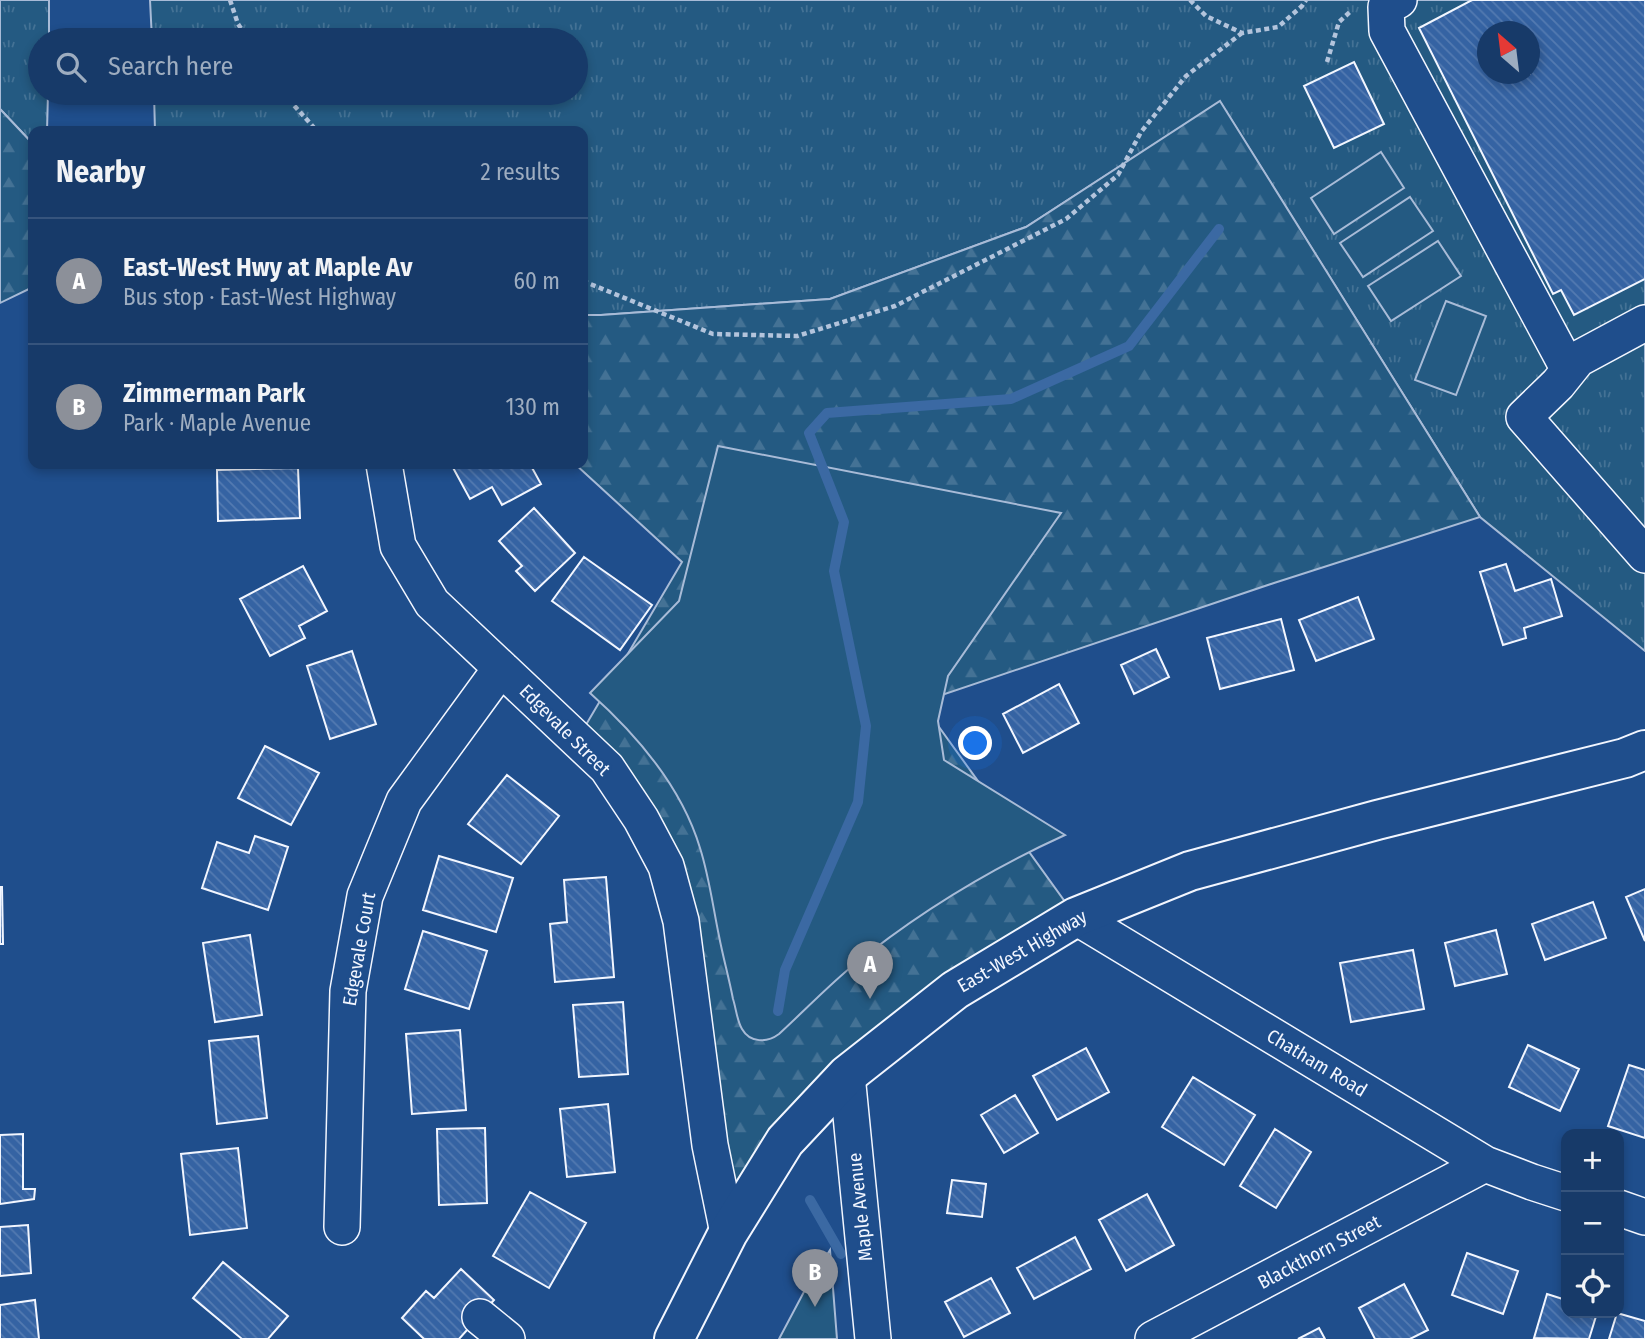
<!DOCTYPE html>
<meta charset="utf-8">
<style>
body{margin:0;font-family:"Fira Sans Condensed",sans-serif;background:#20416f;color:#f1f3f6}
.controls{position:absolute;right:21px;bottom:21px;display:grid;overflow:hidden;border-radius:14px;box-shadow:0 4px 10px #0003}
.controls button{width:63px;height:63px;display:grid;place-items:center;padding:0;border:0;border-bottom:2px solid #36547d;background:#173a69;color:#f1f3f6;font:35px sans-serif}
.compass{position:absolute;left:1477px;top:21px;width:63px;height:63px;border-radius:50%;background:#173a69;box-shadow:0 4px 10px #0003;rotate:332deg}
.you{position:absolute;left:976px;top:744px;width:24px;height:24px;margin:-18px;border:5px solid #fff;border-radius:50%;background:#1a73e8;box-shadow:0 0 0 10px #1a73e833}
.badge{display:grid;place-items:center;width:46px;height:46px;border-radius:50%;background:#8c9099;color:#fff;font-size:23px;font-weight:700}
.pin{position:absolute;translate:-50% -58px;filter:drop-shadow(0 2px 4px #0008)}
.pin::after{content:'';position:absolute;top:37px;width:24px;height:21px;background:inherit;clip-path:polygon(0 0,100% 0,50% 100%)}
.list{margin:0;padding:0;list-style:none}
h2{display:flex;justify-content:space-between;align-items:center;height:91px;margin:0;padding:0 28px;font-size:30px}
h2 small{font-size:23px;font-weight:400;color:#9eadc0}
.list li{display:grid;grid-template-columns:46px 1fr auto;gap:21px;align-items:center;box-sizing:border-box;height:126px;padding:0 28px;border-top:2px solid #36547d}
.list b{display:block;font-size:26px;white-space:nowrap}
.list p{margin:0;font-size:23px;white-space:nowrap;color:#9eadc0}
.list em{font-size:23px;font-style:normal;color:#9eadc0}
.icon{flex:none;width:38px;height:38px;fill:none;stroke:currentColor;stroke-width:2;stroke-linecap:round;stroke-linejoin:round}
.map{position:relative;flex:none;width:1645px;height:1339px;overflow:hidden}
.search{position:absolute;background:#173a69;box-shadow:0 4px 10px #0003;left:28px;top:28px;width:560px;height:77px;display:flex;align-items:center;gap:18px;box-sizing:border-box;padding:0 24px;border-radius:38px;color:#9eadc0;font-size:26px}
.panel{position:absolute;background:#173a69;box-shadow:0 4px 10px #0003;left:28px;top:126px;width:560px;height:343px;border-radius:14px}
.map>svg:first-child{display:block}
</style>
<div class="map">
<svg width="1645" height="1339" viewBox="0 0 1645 1339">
<defs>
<pattern id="grass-tufts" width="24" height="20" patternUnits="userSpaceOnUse" patternTransform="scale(1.75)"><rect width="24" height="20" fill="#245a82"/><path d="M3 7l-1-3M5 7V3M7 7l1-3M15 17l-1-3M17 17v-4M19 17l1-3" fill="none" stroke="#447295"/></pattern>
<pattern id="forest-firs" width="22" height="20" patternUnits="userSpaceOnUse" patternTransform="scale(1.75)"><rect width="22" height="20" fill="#245a82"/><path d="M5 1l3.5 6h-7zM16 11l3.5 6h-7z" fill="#447295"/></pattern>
<pattern id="building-back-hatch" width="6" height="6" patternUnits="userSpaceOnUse" patternTransform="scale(1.75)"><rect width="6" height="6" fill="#3563a3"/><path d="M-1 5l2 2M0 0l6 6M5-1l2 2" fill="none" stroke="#537ab1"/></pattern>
</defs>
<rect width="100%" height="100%" fill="#1f4e8c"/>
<!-- grass -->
<path fill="url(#grass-tufts)" stroke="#a8bbd7" stroke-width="2" fill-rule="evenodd" d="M 0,0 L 49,0 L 49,40 L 40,40 L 40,93 L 48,93 L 47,131 L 33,131 L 33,144 L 0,109 Z
M 150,0 L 1645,0 L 1645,651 L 1480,517 L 1220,102 L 1026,227 L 830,299 L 601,315 L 583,315 L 583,131 L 155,131 L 154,93 L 576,93 L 576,40 L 152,40 ZM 1488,32 L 1530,32 L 1530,74 L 1488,74 Z"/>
<!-- forest -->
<path fill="url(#forest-firs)" stroke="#a8bbd7" stroke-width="2" d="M 1220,101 L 1480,517 L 1274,583 L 921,702 L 1076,917 L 847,1075 L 728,1233 L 681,921 L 577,740 L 682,562 L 575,464 L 583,464 L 583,315 L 601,315 L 830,299 L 1026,227 Z
M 0,109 L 33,144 L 33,287 L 0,303 Z"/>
<!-- park -->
<path fill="#245a82" stroke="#a8bbd7" stroke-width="2" d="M 1381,152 L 1404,188 L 1334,234 L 1311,198 Z
M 1410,197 L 1433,231 L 1363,277 L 1340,243 Z
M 1438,241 L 1461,276 L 1391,321 L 1368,286 Z
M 1446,301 L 1486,316 L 1456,395 L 1415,380 Z
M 718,446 L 1061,513 L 948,676 L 938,721 L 944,760 L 1065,835 C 988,870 916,914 850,968 C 825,989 803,1012 779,1034 C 767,1043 750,1043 742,1029 C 737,1021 736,1008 733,999 C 729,978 723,957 719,936 C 713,907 709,876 700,848 C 682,788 636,734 590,693 L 679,601 Z
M 830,1250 L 837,1339 L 779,1339 L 806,1288 Z"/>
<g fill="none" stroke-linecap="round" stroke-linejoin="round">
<!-- stream -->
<path stroke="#3b69a3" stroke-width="10" d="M 778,1011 L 785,970 L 858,802 L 866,726 L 834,571 L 844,522 L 809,433 L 827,413 L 1011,399 L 1129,346 L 1219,229
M 810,1200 L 841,1254"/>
</g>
<!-- building -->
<path fill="url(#building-back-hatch)" stroke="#f2f6ff" stroke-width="2" fill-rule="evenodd" d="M 1472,0 L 1645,0 L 1645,279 L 1574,315 L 1561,290 L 1553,294 L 1419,28 ZM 1488,32 L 1530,32 L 1530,74 L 1488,74 Z
M 1354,62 L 1384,124 L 1334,148 L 1304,86 Z
M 451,464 L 530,464 L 541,484 L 502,505 L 492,487 L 470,499 Z
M 298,468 L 300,518 L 218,521 L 217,470 Z
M 534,508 L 575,553 L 535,591 L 516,571 L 522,566 L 499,541 Z
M 584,557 L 652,605 L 620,650 L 552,601 Z
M 1506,564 L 1515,591 L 1551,579 L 1562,616 L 1524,628 L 1526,638 L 1503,645 L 1480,572 Z
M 303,566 L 327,611 L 299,626 L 305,638 L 270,656 L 240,599 Z
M 1358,597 L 1374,639 L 1316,661 L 1299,620 Z
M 1281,619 L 1294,670 L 1220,689 L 1207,638 Z
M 1156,649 L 1169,677 L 1134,694 L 1121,665 Z
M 352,651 L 376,724 L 330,739 L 307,666 Z
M 1059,684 L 1079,723 L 1023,753 L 1003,714 Z
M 265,746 L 319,773 L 291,825 L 238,798 Z
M 507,775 L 559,816 L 521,864 L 468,824 Z
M 255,836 L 288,847 L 268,910 L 202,888 L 217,842 L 249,853 Z
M 439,856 L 513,878 L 496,932 L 423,910 Z
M 606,877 L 614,977 L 555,982 L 550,924 L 567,922 L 564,880 Z
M 0,887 L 2,887 L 3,944 L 0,944 Z
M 1645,889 L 1645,941 L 1626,897 Z
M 1593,902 L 1606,938 L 1545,960 L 1532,924 Z
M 1496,930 L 1507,974 L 1455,986 L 1445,943 Z
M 423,931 L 487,951 L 469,1009 L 405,989 Z
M 250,935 L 262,1015 L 215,1022 L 203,943 Z
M 1413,950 L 1424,1009 L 1351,1022 L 1340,963 Z
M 623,1002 L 628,1074 L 579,1077 L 573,1005 Z
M 460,1030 L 466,1110 L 412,1114 L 406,1034 Z
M 258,1036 L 267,1118 L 217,1124 L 209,1041 Z
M 1528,1045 L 1579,1069 L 1560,1111 L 1509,1087 Z
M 1086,1048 L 1109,1092 L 1057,1120 L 1033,1076 Z
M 1629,1065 L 1645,1070 L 1645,1138 L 1608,1126 Z
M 1193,1077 L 1255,1115 L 1224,1165 L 1162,1127 Z
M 1015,1095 L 1038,1133 L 1004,1153 L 981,1115 Z
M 608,1104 L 615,1172 L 567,1177 L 560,1109 Z
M 485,1128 L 487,1203 L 439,1205 L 437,1129 Z
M 1275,1129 L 1311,1152 L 1276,1208 L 1240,1186 Z
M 23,1134 L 23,1189 L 35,1189 L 34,1199 L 0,1204 L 0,1135 Z
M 238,1148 L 247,1228 L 190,1235 L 181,1154 Z
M 952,1180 L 986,1184 L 982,1217 L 947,1213 Z
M 530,1192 L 586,1223 L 549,1288 L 493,1256 Z
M 1147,1194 L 1174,1245 L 1126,1271 L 1099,1220 Z
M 28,1225 L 31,1273 L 0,1276 L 0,1227 Z
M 1075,1237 L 1091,1269 L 1034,1299 L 1017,1268 Z
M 1467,1253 L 1518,1271 L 1503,1314 L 1452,1295 Z
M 223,1262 L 288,1316 L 268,1339 L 242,1339 L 193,1298 Z
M 461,1269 L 494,1300 L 459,1339 L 424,1339 L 402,1318 L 426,1291 L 434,1298 Z
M 991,1278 L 1010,1313 L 964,1337 L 945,1302 Z
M 1404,1284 L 1428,1330 L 1410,1339 L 1375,1339 L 1359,1308 Z
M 1547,1294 L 1566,1300 L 1566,1313 L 1597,1313 L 1589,1339 L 1534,1338 Z
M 35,1300 L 39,1339 L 0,1339 L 0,1305 Z
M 1617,1313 L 1645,1321 L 1645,1339 L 1609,1339 Z
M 1319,1328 L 1325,1339 L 1298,1339 Z"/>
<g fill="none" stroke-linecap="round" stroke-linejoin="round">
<!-- minor casing -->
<g stroke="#f2f6ff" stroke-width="38">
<path id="minor" d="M 1399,0 L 1386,7 L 1387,31 L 1569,370
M 1645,323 L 1578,359 L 1558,384 L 1524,417 L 1645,555
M 384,464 L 398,546 L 432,603 L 607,768 L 641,819 L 666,866 L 681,921 L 710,1145 L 728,1233
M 1076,917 L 1485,1164 L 1532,1182 L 1566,1193
M 847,1075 L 873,1339
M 1619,1208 L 1645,1217
M 342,1227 L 348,991 L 365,896 L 404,801 L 501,668
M 480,1317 L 507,1339
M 1153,1339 L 1485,1164"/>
</g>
<!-- major casing -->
<g stroke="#f2f6ff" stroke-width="42">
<path id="major" d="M 674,1339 L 728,1233 L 785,1141 L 847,1075 L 955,990 L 1076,917 L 1190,871 L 1377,820 L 1625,758 L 1645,750"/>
</g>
<!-- path -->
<path stroke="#b3c4dc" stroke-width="4.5" stroke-dasharray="5 3.5" stroke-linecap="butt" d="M 230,0 L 238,24 L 249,40
M 1190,0 L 1206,16 L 1242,33 L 1278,27 L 1302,6 L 1306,0
M 1327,62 L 1339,22 L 1352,10
M 283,93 L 317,131
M 583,281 L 713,334 L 797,336 L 895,306 L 1066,219 L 1118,175 L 1141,132 L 1186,76 L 1242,33"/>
<!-- minor -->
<use href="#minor" stroke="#1f4e8c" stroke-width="35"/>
<!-- major -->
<use href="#major" stroke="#1f4e8c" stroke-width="38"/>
</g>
<g text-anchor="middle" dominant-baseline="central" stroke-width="5" stroke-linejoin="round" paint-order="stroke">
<!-- street labels -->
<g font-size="19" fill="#f2f6ff" stroke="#1f4e8c">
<text transform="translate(565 730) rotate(45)">Edgevale Street</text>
<text transform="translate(359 949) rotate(-80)">Edgevale Court</text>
<text transform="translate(1022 951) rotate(-30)">East-West Highway</text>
<text transform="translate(1317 1063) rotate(31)">Chatham Road</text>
<text transform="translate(860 1207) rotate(-96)">Maple Avenue</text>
<text transform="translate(1319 1252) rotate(-28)">Blackthorn Street</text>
</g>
</g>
</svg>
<div class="controls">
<button>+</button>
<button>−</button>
<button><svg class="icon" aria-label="locate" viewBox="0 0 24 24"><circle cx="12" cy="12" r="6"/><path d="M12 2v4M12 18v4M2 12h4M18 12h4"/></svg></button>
</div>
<svg class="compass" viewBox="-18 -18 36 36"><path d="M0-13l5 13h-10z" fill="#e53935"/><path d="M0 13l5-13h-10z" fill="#9eadc0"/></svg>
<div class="you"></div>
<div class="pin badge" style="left:870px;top:999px">A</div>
<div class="pin badge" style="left:815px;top:1307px">B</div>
<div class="search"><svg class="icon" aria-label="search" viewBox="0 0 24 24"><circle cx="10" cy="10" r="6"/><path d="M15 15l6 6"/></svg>Search here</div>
<section class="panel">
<h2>Nearby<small>2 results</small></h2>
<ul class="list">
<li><span class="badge">A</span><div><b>East-West Hwy at Maple Av</b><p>Bus stop · East-West Highway</p></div><em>60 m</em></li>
<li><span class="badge">B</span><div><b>Zimmerman Park</b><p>Park · Maple Avenue</p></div><em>130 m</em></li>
</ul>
</section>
</div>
